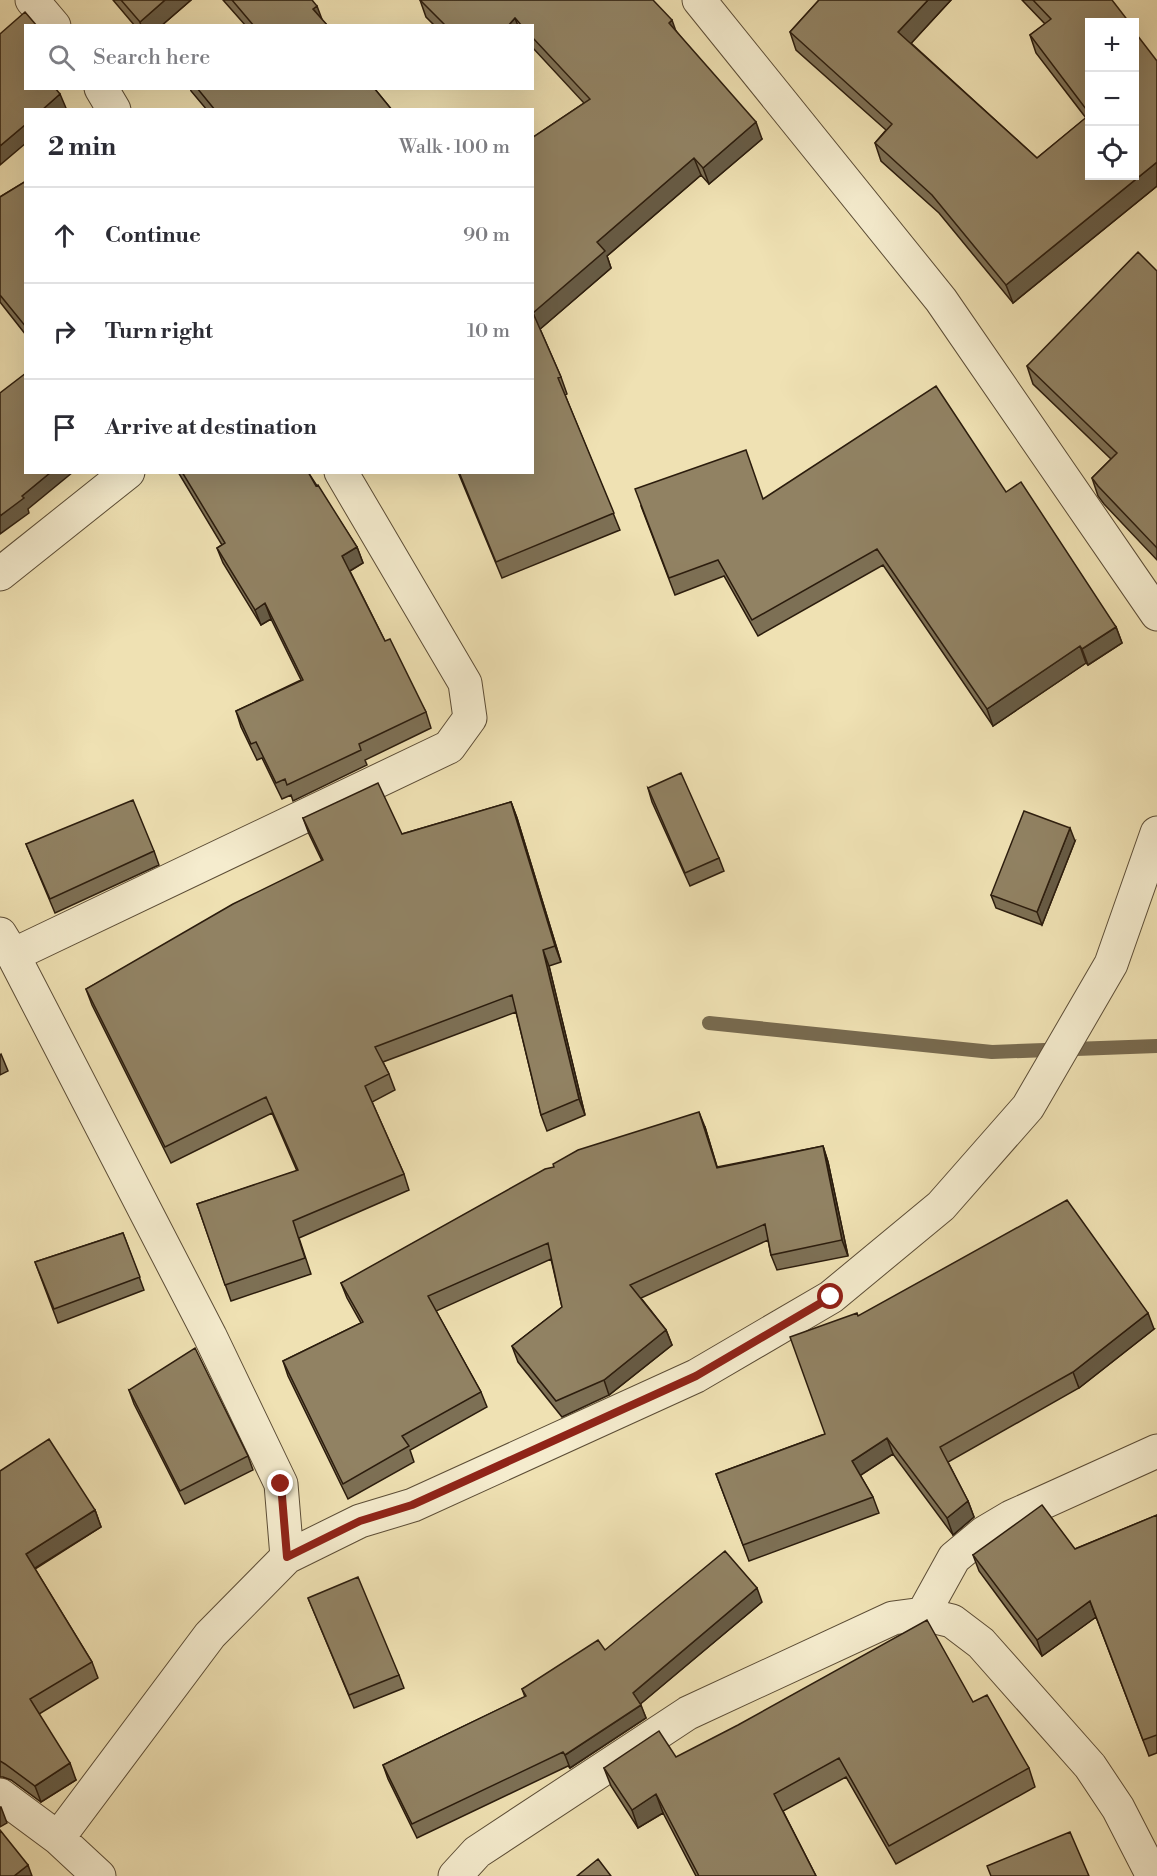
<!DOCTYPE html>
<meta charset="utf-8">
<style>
body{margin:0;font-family:"Libre Bodoni",serif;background:#f7f7f7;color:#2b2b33}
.controls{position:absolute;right:18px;top:18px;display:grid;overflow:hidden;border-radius:0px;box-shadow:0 6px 24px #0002}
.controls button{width:54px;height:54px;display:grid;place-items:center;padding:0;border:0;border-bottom:2px solid #e1e1e2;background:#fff;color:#2b2b33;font:30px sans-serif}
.stop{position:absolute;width:18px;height:18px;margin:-14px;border:4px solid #8f2418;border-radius:50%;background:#fff}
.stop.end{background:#8f2418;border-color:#fff;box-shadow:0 2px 6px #0008}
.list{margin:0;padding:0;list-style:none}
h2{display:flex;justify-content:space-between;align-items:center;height:78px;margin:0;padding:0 24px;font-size:26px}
h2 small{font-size:20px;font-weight:400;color:#7c7c81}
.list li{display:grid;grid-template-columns:39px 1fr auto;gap:18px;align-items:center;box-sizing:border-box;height:96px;padding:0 24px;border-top:2px solid #e1e1e2}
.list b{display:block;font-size:22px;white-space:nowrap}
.list em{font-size:20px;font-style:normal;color:#7c7c81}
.icon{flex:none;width:33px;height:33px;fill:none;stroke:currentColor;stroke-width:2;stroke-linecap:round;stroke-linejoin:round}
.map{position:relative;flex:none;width:1157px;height:1876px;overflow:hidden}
.search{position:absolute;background:#fff;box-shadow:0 6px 24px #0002;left:24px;top:24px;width:510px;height:66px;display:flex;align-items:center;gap:15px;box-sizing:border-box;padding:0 21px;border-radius:0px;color:#7c7c81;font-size:22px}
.panel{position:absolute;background:#fff;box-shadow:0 6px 24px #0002;left:24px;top:108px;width:510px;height:366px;border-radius:0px}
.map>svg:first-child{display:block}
</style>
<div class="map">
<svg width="1157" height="1876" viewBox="0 0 1157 1876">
<rect width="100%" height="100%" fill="#efe1b3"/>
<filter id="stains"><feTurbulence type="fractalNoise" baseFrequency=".00333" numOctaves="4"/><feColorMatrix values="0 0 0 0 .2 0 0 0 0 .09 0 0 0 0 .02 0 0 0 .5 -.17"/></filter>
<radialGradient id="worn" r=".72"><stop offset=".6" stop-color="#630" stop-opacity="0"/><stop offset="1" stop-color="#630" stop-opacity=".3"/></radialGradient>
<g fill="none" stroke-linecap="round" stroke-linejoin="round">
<!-- stream -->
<path stroke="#786a4f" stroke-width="14" d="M 709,1023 L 992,1052 L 1157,1046"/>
<!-- minor casing -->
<g stroke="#5c4d36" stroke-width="35">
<path id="minor" d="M 32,0 L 54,26
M 699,0 L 941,300 L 1157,614
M 101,88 L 114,110
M 0,574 L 128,472
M 0,934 L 13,955 L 210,1336 L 281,1484 L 287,1557 L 360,1521 L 413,1505 L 696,1376 L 831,1297 L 941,1206 L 1028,1107 L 1111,964 L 1157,833
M 13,955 L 449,747 L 470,718 L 465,683 L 341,472
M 923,1614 L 954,1558 L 984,1533 L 1011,1517 L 1157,1451
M 0,1795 L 58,1838 L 99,1876
M 58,1838 L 210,1635 L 287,1557
M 455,1876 L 477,1852 L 688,1713 L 893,1618 L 923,1614 L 952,1621 L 981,1643 L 1090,1766 L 1118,1808 L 1153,1876"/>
</g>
<!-- minor -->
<use href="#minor" stroke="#f5ecce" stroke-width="33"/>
</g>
<!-- wall -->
<path fill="#7d7055" stroke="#2b1c0d" stroke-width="1.5" d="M 113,0 L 191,0 L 161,26 L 135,26 Z
M 223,0 L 312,0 L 322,20 L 328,26 L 246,26 Z
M 420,0 L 676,31 L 762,139 L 709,184 L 701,175 L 607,256 L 611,268 L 540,329 L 561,377 L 567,394 L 565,395 L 620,530 L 502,578 L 458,472 L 532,472 L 532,138 L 584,103 L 532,47 L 532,26 L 435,26 L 426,17 Z
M 819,0 L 951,0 L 911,43 L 1037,158 L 1086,118 L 1036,53 L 1030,35 L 1045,24 L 1022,0 L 1112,0 L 1089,22 L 1089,176 L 1157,61 L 1157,186 L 1013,303 L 939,213 L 881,161 L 875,143 L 886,130 L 796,50 L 790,32 Z
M 190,88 L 374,88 L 392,110 L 207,110 L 191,91 Z
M 26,181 L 26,335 L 0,302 L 0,197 Z
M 1157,271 L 1157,560 L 1104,504 L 1098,496 L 1092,478 L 1111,459 L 1033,384 L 1027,366 Z
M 178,472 L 308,472 L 357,547 L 363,563 L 350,571 L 385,641 L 426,712 L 431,728 L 365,760 L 367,765 L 293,801 L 291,795 L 282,799 L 262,758 L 257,760 L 241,727 L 236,711 L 301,680 L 271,619 L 261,625 L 223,563 L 217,548 L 222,545 Z
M 1006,492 L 1116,627 L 1122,643 L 1088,665 L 1086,663 L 993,726 L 883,565 L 758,636 L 724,576 L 675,595 L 641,506 L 763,499 Z
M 648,788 L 719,858 L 724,871 L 690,886 L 652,802 Z
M 511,802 L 517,818 L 561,962 L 549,966 L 585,1115 L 547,1131 L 541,1115 L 516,1012 L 383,1062 L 389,1074 L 395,1090 L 372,1102 L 404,1174 L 409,1190 L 299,1238 L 311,1274 L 231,1301 L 197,1204 L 297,1171 L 272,1113 L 171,1163 L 92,1005 L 86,989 L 322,861 L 309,834 L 303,818 L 402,834 Z
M 1075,841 L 1042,925 L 996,908 L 991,895 Z
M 26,844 L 154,851 L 159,865 L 55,913 Z
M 1,1054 L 8,1071 L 0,1075 L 0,1055 Z
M 705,1127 L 717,1167 L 823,1146 L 828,1162 L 848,1256 L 777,1270 L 771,1255 L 768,1240 L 641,1298 L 666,1330 L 672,1345 L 609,1395 L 562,1417 L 518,1362 L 512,1346 L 562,1307 L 551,1259 L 436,1311 L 481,1392 L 487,1407 L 410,1450 L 414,1462 L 348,1499 L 288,1376 L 283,1361 L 361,1323 L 347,1298 L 341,1283 Z
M 123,1233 L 144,1290 L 58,1323 L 35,1262 Z
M 858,1316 L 1154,1329 L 1079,1388 L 948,1462 L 968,1501 L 974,1517 L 953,1535 L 893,1454 L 860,1475 L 873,1497 L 879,1513 L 749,1561 L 716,1474 L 825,1434 Z
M 129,1390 L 248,1456 L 253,1470 L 185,1504 L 134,1404 Z
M 0,1471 L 95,1510 L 101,1527 L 35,1569 L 92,1662 L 98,1678 L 39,1714 L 76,1780 L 41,1802 L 11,1780 L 3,1777 L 0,1777 Z
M 1157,1515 L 1157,1753 L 1149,1756 L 1096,1617 L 1042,1656 L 979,1571 L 973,1555 L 1075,1549 Z
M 308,1598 L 399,1675 L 404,1688 L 354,1708 Z
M 762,1602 L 640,1704 L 646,1718 L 570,1768 L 568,1766 L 417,1838 L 388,1779 L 383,1765 L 525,1697 L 522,1689 L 605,1650 Z
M 973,1702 L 1029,1768 L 1035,1787 L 896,1864 L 846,1777 L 783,1811 L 816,1876 L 696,1876 L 663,1813 L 638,1828 L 611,1786 L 604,1768 L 676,1757 Z"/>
<!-- shaded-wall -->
<path fill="#665b45" stroke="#2b1c0d" stroke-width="1.5" d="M 165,0 L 191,0 L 161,26 L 141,26 L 140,22 Z
M 928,0 L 951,0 L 905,50 L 898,32 Z
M 317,6 L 323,22 L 313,9 Z
M 515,18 L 518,26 L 508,26 Z
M 672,20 L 678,37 L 669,23 Z
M 60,94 L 66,108 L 64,110 L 42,110 Z
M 756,122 L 762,139 L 709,184 L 703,168 Z
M 26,124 L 26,143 L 0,165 L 0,146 Z
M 694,158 L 701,175 L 607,256 L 611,268 L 539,330 L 533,313 L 597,242 Z
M 1157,162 L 1157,186 L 1013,303 L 1006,285 Z
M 51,472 L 73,472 L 28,509 L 29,513 L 0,534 L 0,516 L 22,496 Z
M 357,547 L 363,563 L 348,572 L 342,556 Z
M 265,603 L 271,619 L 261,625 L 255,610 Z
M 1116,627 L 1122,643 L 1088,665 L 1082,649 Z
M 1080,646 L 1086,663 L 993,726 L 987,709 Z
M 511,802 L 517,818 L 561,962 L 555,946 Z
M 1070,828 L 1075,841 L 1042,925 L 1037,912 Z
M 543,950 L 549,966 L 585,1115 L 579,1099 Z
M 699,1112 L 705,1127 L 722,1183 L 717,1168 Z
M 823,1146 L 828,1162 L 848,1256 L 842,1240 Z
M 1148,1313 L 1154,1329 L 1079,1388 L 1073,1372 Z
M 666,1330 L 672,1345 L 609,1395 L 604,1380 Z
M 887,1438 L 893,1454 L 858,1477 L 852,1461 Z
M 968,1501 L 974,1517 L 953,1535 L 947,1518 Z
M 95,1510 L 101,1527 L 32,1570 L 26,1554 Z
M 757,1588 L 762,1602 L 638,1706 L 633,1693 Z
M 1090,1601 L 1096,1617 L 1042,1656 L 1037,1640 Z
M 641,1705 L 646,1718 L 570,1768 L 565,1755 Z
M 70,1763 L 76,1780 L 41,1802 L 35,1786 Z
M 656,1794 L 663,1813 L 638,1828 L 632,1810 Z
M 0,1807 L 1,1807 L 7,1823 L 0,1827 Z
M 28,1865 L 32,1876 L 14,1876 Z"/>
<!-- building -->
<path fill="#918263" stroke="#2b1c0d" stroke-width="1.5" d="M 121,0 L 165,0 L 140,22 Z
M 232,0 L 312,0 L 317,6 L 313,9 L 328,26 L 254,26 Z
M 420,0 L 653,0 L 672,20 L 669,23 L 756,122 L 703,168 L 694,158 L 597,242 L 605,251 L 533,313 L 561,377 L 558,378 L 614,513 L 496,562 L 459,472 L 532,472 L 532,138 L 590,99 L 532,37 L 532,26 L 522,26 L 515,18 L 508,26 L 446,26 Z
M 819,0 L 928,0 L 898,32 L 1037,158 L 1089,115 L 1089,176 L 1134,176 L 1134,31 L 1157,61 L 1157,162 L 1006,285 L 932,195 L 875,143 L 892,124 L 790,32 Z
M 1033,0 L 1112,0 L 1129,22 L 1089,22 L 1089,113 L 1030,35 L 1051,19 Z
M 25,12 L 37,26 L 26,26 L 26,88 L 55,88 L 60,94 L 42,110 L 26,110 L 26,124 L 0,146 L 0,34 Z
M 197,88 L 374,88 L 392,110 L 215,110 Z
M 26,181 L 26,327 L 0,295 L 0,197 Z
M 1138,252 L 1157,271 L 1157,548 L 1098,486 L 1092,478 L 1117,453 L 1027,366 Z
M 26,373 L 26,472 L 51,472 L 22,496 L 24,498 L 0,516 L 0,393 Z
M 936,386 L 1006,492 L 1021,482 L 1116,627 L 1082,649 L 1080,646 L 987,709 L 877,549 L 752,620 L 718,560 L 669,578 L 635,489 L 746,450 L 763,499 Z
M 182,472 L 308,472 L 316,486 L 318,485 L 357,547 L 342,556 L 385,641 L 390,639 L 426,712 L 359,744 L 361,750 L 287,785 L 285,779 L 276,783 L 256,742 L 251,744 L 236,711 L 303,680 L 265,603 L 255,610 L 217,548 L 225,543 Z
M 681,773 L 719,858 L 685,873 L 648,788 Z
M 378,783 L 402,834 L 511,802 L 555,946 L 543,950 L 579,1099 L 541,1115 L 512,995 L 375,1047 L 389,1074 L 365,1086 L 404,1174 L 293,1221 L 305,1258 L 225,1285 L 197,1204 L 298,1170 L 266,1097 L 165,1147 L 86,989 L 233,904 L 323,860 L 303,818 Z
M 133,800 L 154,851 L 50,899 L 26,844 Z
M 1024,811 L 1070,828 L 1037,912 L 991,895 Z
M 699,1112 L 717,1168 L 823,1146 L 842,1240 L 771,1255 L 765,1224 L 630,1285 L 666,1330 L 604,1380 L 556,1401 L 512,1346 L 562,1307 L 548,1243 L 428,1296 L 481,1392 L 402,1436 L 409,1446 L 343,1484 L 283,1361 L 363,1322 L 341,1283 L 545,1169 L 554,1167 L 553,1164 L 578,1150 Z
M 1067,1200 L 1148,1313 L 1073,1372 L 940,1447 L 968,1501 L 947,1518 L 887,1438 L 852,1461 L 873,1497 L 743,1545 L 716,1474 L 825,1434 L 790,1337 L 857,1313 L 858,1316 Z
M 123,1233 L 140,1277 L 54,1309 L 35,1262 Z
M 195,1348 L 248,1456 L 180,1491 L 129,1390 Z
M 49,1439 L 95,1510 L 26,1554 L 92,1662 L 30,1699 L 70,1763 L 35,1786 L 5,1764 L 0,1761 L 0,1471 Z
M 1042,1505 L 1075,1549 L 1157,1515 L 1157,1735 L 1143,1740 L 1090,1601 L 1037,1640 L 973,1555 Z
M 725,1551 L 757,1588 L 633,1693 L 641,1705 L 565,1755 L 563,1752 L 412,1824 L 383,1765 L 526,1696 L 522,1689 L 598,1640 L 605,1650 Z
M 358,1577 L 399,1675 L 349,1695 L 308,1598 Z
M 927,1620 L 973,1702 L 987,1695 L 1029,1768 L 889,1846 L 839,1758 L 774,1794 L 816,1876 L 699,1876 L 656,1794 L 632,1810 L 604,1768 L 659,1731 L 676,1757 L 738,1725 Z
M 0,1830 L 28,1865 L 14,1876 L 0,1876 Z
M 1070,1832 L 1089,1876 L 991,1876 L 987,1866 Z
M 598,1859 L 611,1876 L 577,1876 Z"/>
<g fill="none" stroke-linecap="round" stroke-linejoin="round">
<!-- route -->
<path stroke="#8f2418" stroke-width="8" d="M 281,1484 L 287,1557 L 360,1521 L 412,1505 L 696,1376 L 831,1297"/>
</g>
<rect width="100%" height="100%" filter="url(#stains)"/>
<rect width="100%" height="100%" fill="url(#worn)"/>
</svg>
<div class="controls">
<button>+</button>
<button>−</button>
<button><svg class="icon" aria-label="locate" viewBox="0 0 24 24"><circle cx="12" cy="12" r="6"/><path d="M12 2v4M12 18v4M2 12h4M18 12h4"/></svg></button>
</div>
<div class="stop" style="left:831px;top:1297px"></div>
<div class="stop end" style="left:281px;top:1484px"></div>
<div class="search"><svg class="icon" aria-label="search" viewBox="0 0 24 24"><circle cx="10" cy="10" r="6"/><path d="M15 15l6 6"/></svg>Search here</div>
<section class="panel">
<h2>2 min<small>Walk · 100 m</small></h2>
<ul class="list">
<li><svg class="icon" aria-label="ahead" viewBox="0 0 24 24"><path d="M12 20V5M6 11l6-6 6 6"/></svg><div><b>Continue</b></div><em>90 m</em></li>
<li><svg class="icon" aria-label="right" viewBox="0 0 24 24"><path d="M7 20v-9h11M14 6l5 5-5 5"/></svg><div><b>Turn right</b></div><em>10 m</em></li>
<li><svg class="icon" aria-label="arrive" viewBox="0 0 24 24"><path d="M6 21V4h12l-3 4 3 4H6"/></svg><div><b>Arrive at destination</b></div></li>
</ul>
</section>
</div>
